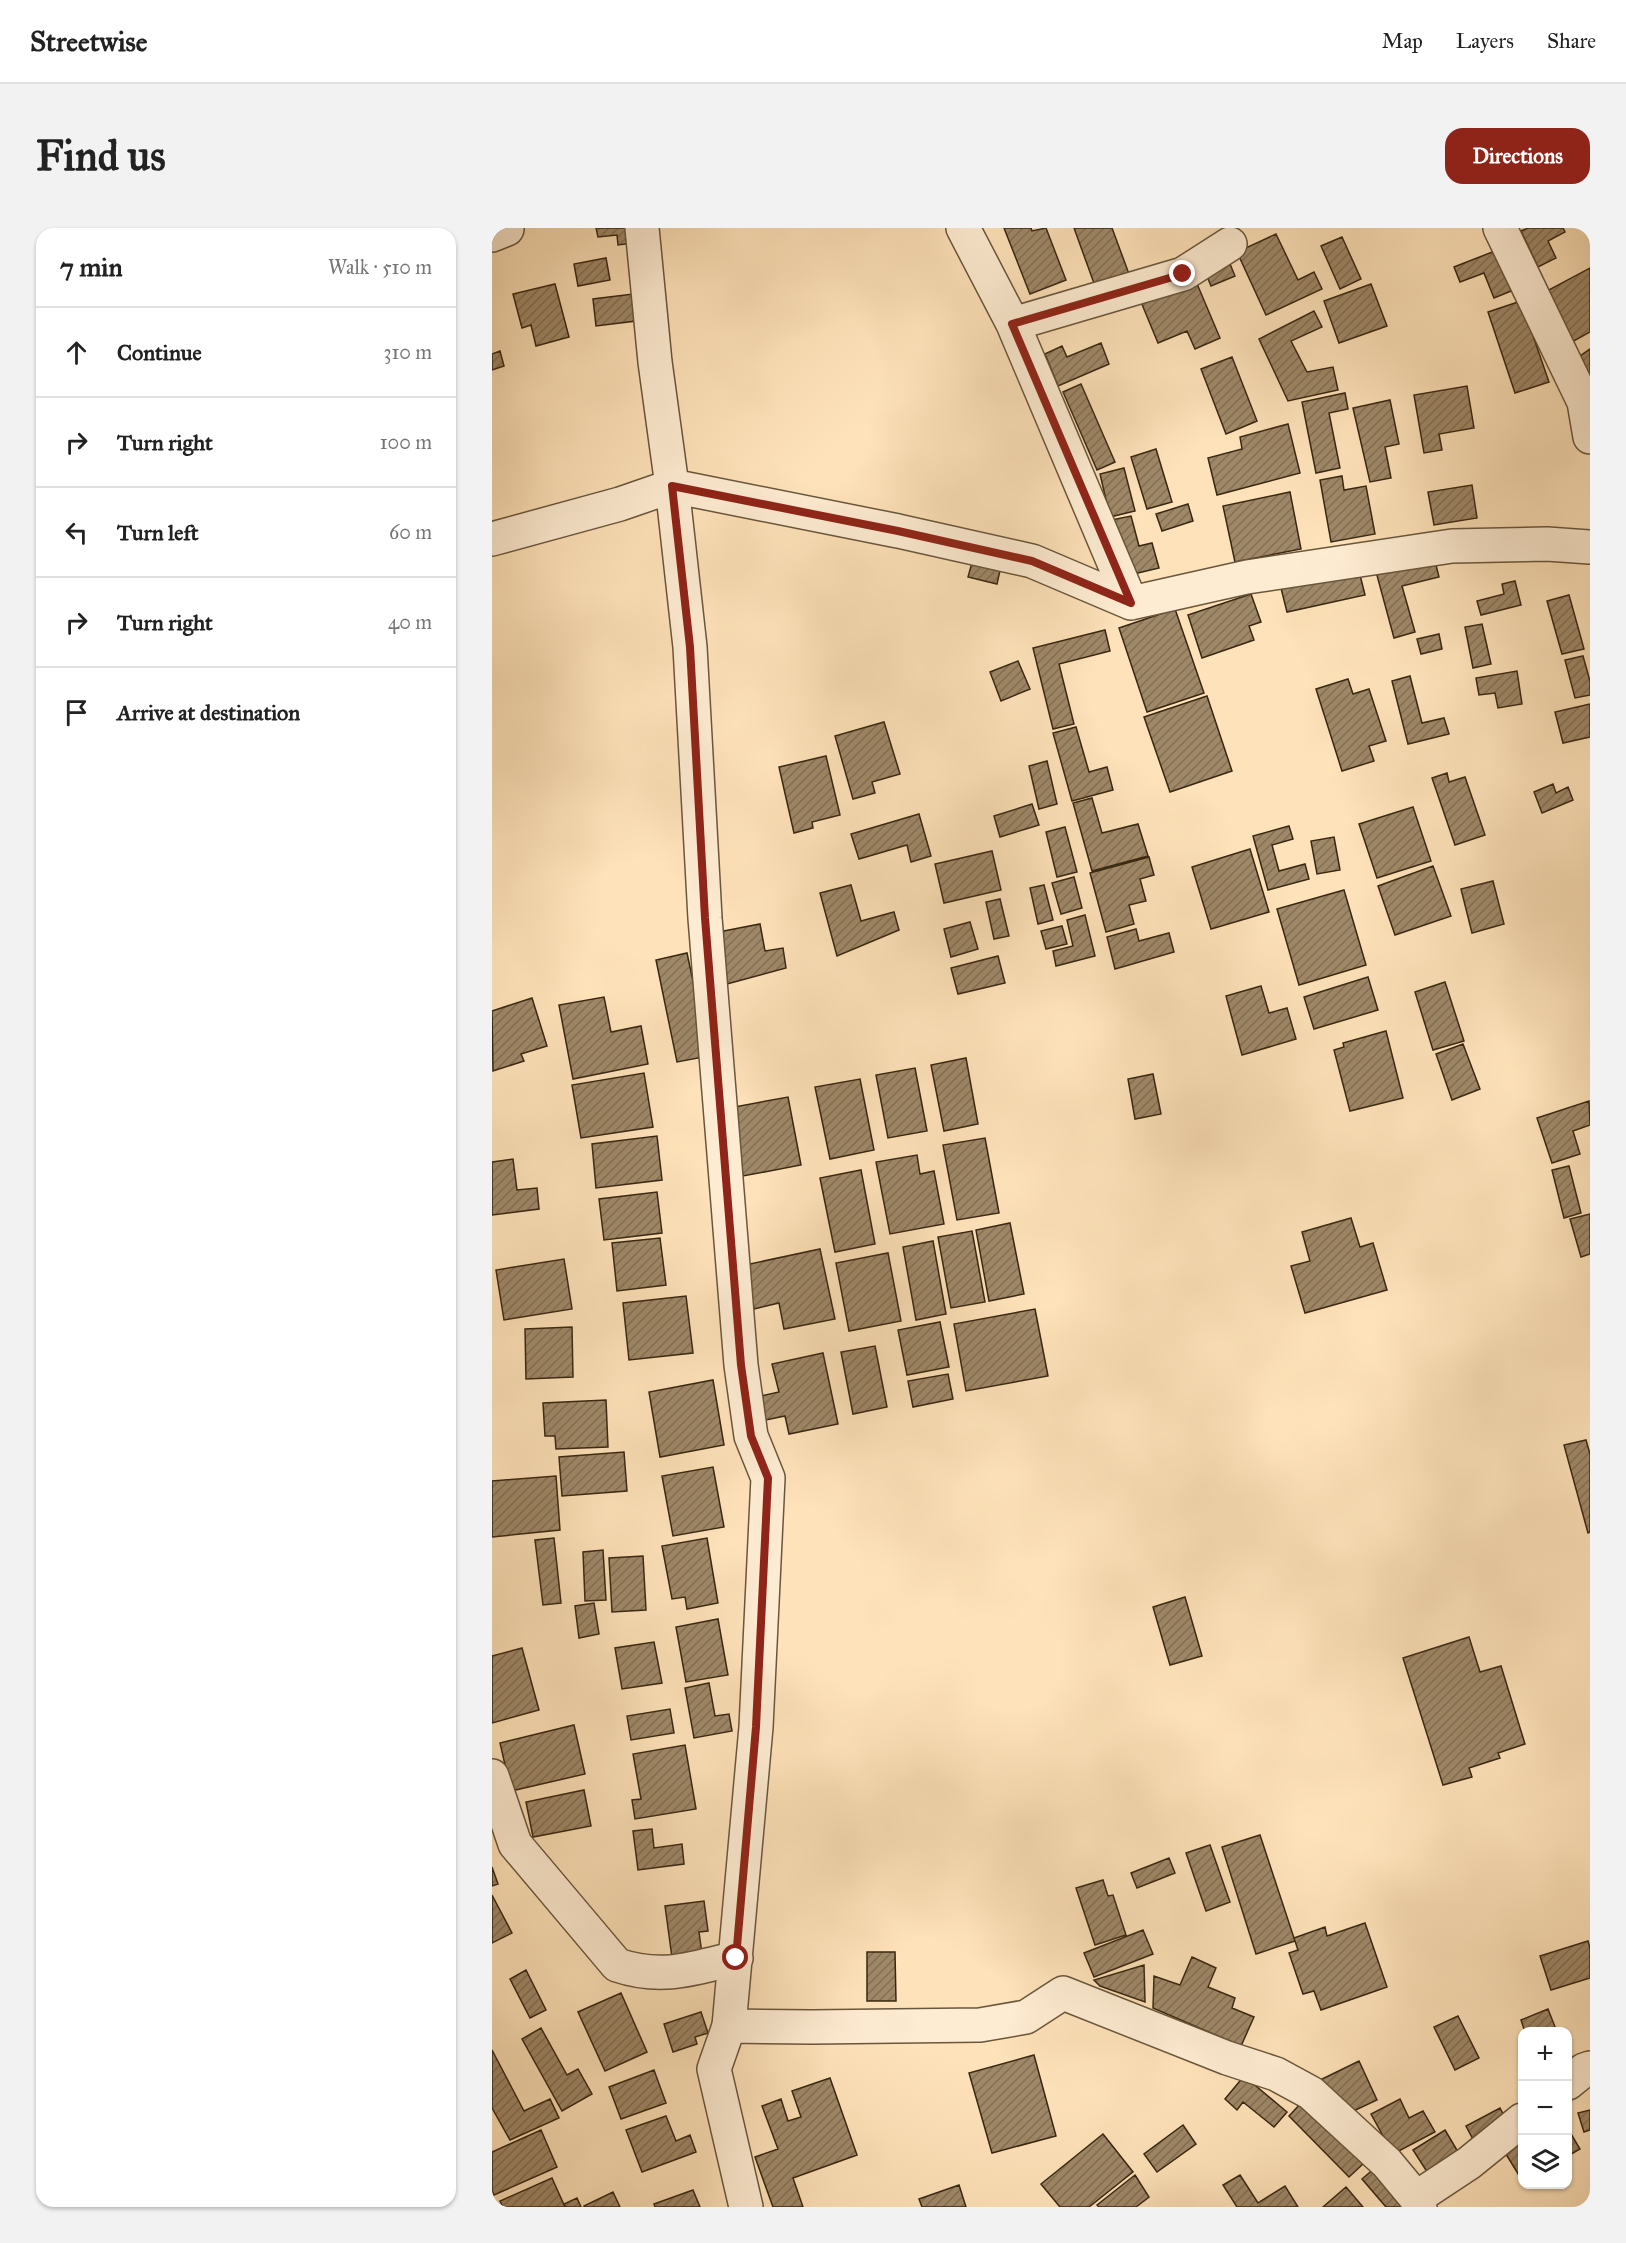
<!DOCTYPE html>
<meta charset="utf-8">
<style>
body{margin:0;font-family:"IM FELL Great Primer",serif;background:#f2f2f2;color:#222}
.controls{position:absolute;right:18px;bottom:18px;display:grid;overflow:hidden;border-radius:12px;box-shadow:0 2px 4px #0004}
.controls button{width:54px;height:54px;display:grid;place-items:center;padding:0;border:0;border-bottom:2px solid #e0e0e0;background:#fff;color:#222;font:30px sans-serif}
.stop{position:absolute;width:18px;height:18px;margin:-14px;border:4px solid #8f2418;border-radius:50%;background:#fff}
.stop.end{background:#8f2418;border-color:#fff;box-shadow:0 2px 6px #0008}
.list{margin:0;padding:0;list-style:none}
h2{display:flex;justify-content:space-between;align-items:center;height:78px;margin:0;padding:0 24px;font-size:26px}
h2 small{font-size:20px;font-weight:400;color:#767676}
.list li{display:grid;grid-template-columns:39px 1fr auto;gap:18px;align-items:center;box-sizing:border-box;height:90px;padding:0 24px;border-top:2px solid #e0e0e0}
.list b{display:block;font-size:22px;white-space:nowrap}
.list em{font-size:20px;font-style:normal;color:#767676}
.icon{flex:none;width:33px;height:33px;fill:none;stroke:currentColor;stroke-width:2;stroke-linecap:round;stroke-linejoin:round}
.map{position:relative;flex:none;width:1098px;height:1979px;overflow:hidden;border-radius:18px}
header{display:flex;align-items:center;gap:36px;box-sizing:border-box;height:84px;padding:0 30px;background:#fff;border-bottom:2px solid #e0e0e0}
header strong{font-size:28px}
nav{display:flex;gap:33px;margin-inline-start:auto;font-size:21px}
.intro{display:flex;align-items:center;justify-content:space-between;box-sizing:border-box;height:144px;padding:0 36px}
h1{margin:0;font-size:42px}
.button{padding:15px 27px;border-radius:18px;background:#8f2418;color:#fff;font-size:21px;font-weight:700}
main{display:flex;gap:36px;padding:0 36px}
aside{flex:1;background:#fff;border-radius:18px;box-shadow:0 2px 4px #0004}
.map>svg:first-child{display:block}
</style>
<header>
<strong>Streetwise</strong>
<nav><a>Map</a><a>Layers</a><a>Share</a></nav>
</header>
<div class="intro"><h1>Find us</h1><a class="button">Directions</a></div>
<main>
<aside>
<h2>7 min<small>Walk · 510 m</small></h2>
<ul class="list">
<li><svg class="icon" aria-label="ahead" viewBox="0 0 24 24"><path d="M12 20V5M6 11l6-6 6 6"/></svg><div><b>Continue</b></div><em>310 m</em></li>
<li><svg class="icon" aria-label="right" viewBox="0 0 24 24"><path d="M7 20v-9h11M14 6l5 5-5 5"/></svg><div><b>Turn right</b></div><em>100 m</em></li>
<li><svg class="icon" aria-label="left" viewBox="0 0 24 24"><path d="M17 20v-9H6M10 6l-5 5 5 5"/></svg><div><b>Turn left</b></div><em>60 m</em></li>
<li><svg class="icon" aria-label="right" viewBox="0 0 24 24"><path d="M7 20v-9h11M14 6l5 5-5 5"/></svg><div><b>Turn right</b></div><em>40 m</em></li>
<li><svg class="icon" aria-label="arrive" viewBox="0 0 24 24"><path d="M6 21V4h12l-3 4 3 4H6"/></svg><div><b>Arrive at destination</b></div></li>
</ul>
</aside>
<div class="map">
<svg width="1098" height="1979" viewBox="0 0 1098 1979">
<defs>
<pattern id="building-hatch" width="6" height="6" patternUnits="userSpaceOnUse" patternTransform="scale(1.5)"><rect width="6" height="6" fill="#9f8868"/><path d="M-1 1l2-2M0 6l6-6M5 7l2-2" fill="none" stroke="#836f54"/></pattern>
</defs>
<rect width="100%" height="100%" fill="#fee2b9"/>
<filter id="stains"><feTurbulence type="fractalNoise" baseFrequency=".00333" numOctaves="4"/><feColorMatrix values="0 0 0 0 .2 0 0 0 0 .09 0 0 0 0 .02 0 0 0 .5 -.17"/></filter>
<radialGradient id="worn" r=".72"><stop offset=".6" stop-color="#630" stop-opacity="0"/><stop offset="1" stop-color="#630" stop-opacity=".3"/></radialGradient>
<!-- building -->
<path fill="url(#building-hatch)" stroke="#392711" stroke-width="1.5" d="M 104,0 L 139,0 L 141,15 L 126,17 L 125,7 L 106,9 Z
M 512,0 L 539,0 L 540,3 L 554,0 L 574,52 L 538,66 Z
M 582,0 L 620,0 L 637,46 L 603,58 Z
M 1036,0 L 1071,0 L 1073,4 L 1056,13 L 1064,30 L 1046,39 L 1029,3 Z
M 784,6 L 806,52 L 822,44 L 830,61 L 774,87 L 745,24 Z
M 850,9 L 869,51 L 848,61 L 829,18 Z
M 1008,21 L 1024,61 L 1002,70 L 992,45 L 968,54 L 962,39 Z
M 114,30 L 118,52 L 86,58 L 82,36 Z
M 736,31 L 743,48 L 719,58 L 712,41 Z
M 1098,40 L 1098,104 L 1080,114 L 1053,64 Z
M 703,51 L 728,110 L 703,121 L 695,103 L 666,115 L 649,74 Z
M 63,56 L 77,109 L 44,118 L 39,97 L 30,100 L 21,66 Z
M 879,56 L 895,98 L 847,115 L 832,73 Z
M 141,66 L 144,93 L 104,98 L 101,71 Z
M 1029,73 L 1057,154 L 1023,165 L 996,84 Z
M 822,83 L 830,99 L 799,113 L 815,144 L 841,139 L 846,162 L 796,173 L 767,111 Z
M 609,115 L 617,136 L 566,158 L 553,126 L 570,118 L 575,129 Z
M 1098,121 L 1098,157 L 1081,133 Z
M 8,123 L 12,138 L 0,142 L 0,126 Z
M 740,129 L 765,193 L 734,206 L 709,141 Z
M 589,156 L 623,234 L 605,242 L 571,164 Z
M 975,158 L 982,200 L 947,206 L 950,222 L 932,225 L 922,167 Z
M 853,165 L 856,181 L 837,185 L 848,240 L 824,245 L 810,174 Z
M 898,172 L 907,216 L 893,219 L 899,250 L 878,254 L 861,180 Z
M 796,196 L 808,245 L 725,267 L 716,230 L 750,221 L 748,209 Z
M 664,221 L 680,274 L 655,281 L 639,229 Z
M 632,240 L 643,283 L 618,289 L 608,246 Z
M 850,248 L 852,262 L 874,258 L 883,306 L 839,314 L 828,252 Z
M 980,257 L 985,290 L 942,297 L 936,264 Z
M 798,264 L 809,321 L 743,334 L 731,278 Z
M 696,276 L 701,293 L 670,303 L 664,286 Z
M 639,288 L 647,318 L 660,315 L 667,340 L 633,348 L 619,292 Z
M 481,331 L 509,338 L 505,356 L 476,349 Z
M 943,333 L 947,349 L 910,358 L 923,404 L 902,410 L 883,340 Z
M 866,339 L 873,367 L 795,384 L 788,356 Z
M 1023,353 L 1029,377 L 989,387 L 985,373 L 1012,366 L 1010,356 Z
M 759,366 L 769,394 L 757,398 L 762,412 L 710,430 L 696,387 Z
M 1077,367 L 1092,421 L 1070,426 L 1055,373 Z
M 683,381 L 712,465 L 655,484 L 627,400 Z
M 990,396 L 999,436 L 981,440 L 973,399 Z
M 613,402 L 618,423 L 567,436 L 582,496 L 561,501 L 541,420 Z
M 947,406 L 950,421 L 929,426 L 925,411 Z
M 1091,428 L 1098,453 L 1098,467 L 1083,470 L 1073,432 Z
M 526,433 L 538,461 L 509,473 L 498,444 Z
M 1025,443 L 1030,476 L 1006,480 L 1003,465 L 987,467 L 984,450 Z
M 918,448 L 930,495 L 952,490 L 957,506 L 916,516 L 900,453 Z
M 856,451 L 861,466 L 877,461 L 894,513 L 877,518 L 882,533 L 850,543 L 824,461 Z
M 715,468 L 740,543 L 678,564 L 652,489 Z
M 1098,476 L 1098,509 L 1071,515 L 1063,484 Z
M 392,494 L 408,546 L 380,554 L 383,565 L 361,571 L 343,508 Z
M 584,499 L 597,544 L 615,539 L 621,562 L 580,573 L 561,505 Z
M 334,528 L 348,587 L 320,594 L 321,600 L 302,605 L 287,539 Z
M 555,533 L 565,576 L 547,581 L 537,538 Z
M 955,545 L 957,554 L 973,549 L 993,607 L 963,617 L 940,550 Z
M 1061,556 L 1064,565 L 1076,559 L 1081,572 L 1050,585 L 1042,564 Z
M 600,570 L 610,605 L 646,596 L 656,628 L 600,643 L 581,575 Z
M 540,576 L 547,597 L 508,609 L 502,588 Z
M 921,579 L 939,633 L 885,650 L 867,596 Z
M 427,586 L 439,628 L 419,634 L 415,617 L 367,631 L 359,606 Z
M 797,598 L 801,611 L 780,617 L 787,643 L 813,636 L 817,651 L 776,662 L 761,608 Z
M 573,599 L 585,644 L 565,649 L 554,604 Z
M 842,609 L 848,642 L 825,646 L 819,613 Z
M 758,621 L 777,684 L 719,701 L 700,639 Z
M 500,623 L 509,662 L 452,675 L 443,636 Z
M 657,629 L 662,647 L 648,651 L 654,673 L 637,677 L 642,696 L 614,704 L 598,645 Z
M 941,638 L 959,688 L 903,707 L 886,658 Z
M 582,649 L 590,680 L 569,686 L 560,655 Z
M 1001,653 L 1012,696 L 980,705 L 969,661 Z
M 359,657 L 369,693 L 402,684 L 407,702 L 345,728 L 328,665 Z
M 552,657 L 561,692 L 546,696 L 538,660 Z
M 852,662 L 874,737 L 807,757 L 785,681 Z
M 508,671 L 517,708 L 502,711 L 494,674 Z
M 593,687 L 603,728 L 564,738 L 561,723 L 581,718 L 575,692 Z
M 478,694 L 486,721 L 459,729 L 452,701 Z
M 268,696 L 273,723 L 291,720 L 294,740 L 231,757 L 221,705 Z
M 570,698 L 575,716 L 554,721 L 549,703 Z
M 644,701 L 647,713 L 677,705 L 682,724 L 623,741 L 615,709 Z
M 195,725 L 217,828 L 185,834 L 164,732 Z
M 506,728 L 513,755 L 466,766 L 459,740 Z
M 876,749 L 886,782 L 822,801 L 812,769 Z
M 953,754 L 972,813 L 941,822 L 923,764 Z
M 769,758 L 777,785 L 795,780 L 804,811 L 750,827 L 734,768 Z
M 112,769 L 119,804 L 149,798 L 156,836 L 81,851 L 67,777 Z
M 40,770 L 55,818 L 29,826 L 32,833 L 1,843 L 0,783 Z
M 894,803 L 911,870 L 858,883 L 842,822 L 852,819 L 851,815 Z
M 971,816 L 988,861 L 960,872 L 944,826 Z
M 474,830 L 486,896 L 452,903 L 439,837 Z
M 423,840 L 435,903 L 396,910 L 384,847 Z
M 152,845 L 161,899 L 89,910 L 80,857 Z
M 661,846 L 669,886 L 643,891 L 636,851 Z
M 368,851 L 382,922 L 338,931 L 323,859 Z
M 296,869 L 309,937 L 251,948 L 237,880 Z
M 1097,873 L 1098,897 L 1081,903 L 1088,926 L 1060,935 L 1045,890 Z
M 165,908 L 170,952 L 104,960 L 100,916 Z
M 493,910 L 507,985 L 465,992 L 451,917 Z
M 425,927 L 428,946 L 442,943 L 452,996 L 398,1006 L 384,934 Z
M 21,931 L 25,962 L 45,960 L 47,981 L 0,987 L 0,934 Z
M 1077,938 L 1089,985 L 1072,990 L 1060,942 Z
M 369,942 L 383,1016 L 343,1024 L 328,950 Z
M 165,964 L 170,1005 L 112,1012 L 107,971 Z
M 1098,986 L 1098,1026 L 1089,1029 L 1078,991 Z
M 859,990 L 868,1019 L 881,1015 L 895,1062 L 813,1085 L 799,1038 L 818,1033 L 810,1004 Z
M 518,995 L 532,1066 L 497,1073 L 484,1002 Z
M 480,1003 L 493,1074 L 459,1080 L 446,1009 Z
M 168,1010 L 174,1057 L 125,1063 L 120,1015 Z
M 441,1013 L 454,1086 L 424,1092 L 411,1019 Z
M 328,1021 L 343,1091 L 292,1101 L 287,1075 L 262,1081 L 253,1037 Z
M 396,1025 L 409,1093 L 357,1103 L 344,1035 Z
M 72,1031 L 80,1081 L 12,1092 L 4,1042 Z
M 194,1068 L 201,1125 L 137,1132 L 131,1075 Z
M 543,1081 L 556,1148 L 474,1163 L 462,1096 Z
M 448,1094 L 457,1139 L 415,1147 L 406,1102 Z
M 80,1099 L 81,1149 L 34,1151 L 33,1101 Z
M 383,1118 L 395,1179 L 361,1186 L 349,1124 Z
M 331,1125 L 346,1196 L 297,1206 L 293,1188 L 269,1193 L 264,1169 L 287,1164 L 280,1136 Z
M 456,1146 L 461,1171 L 421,1179 L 416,1153 Z
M 221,1152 L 232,1217 L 168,1229 L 157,1164 Z
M 114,1172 L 116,1219 L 64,1221 L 63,1208 L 53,1208 L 51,1175 Z
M 1094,1212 L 1098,1226 L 1098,1304 L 1096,1305 L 1072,1217 Z
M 132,1224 L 135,1263 L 70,1268 L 67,1229 Z
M 221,1239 L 232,1299 L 181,1308 L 170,1248 Z
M 64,1248 L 68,1302 L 0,1309 L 0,1253 Z
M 62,1310 L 69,1375 L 51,1377 L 43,1312 Z
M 215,1310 L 226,1375 L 195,1381 L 193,1369 L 180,1371 L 170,1318 Z
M 111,1322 L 114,1372 L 93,1373 L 91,1324 Z
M 151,1328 L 154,1382 L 120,1384 L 117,1330 Z
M 693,1369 L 710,1428 L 678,1437 L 661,1379 Z
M 102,1375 L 107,1406 L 87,1410 L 83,1378 Z
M 226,1391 L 236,1447 L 194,1454 L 184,1399 Z
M 977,1409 L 988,1444 L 1009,1438 L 1033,1516 L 1006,1525 L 1008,1530 L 977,1540 L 980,1549 L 951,1557 L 911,1430 Z
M 162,1414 L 170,1455 L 130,1461 L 123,1420 Z
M 30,1420 L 47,1482 L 0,1495 L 0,1428 Z
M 217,1455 L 223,1488 L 237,1486 L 240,1503 L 202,1510 L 193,1460 Z
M 178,1481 L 182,1505 L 139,1512 L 135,1488 Z
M 82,1497 L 93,1546 L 19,1563 L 8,1515 Z
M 193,1517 L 204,1581 L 143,1591 L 140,1572 L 149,1571 L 141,1526 Z
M 92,1562 L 99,1598 L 41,1609 L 34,1574 Z
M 160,1601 L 162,1620 L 190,1616 L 192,1636 L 146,1642 L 141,1603 Z
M 768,1607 L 803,1713 L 764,1726 L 730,1619 Z
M 718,1617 L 738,1674 L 714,1683 L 694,1625 Z
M 677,1630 L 683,1645 L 645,1660 L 639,1645 Z
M 0,1639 L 6,1656 L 0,1658 Z
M 611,1652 L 616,1668 L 621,1667 L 634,1707 L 603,1717 L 584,1660 Z
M 0,1667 L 20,1705 L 0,1715 Z
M 212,1673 L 216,1703 L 207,1704 L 211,1733 L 181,1737 L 173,1678 Z
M 873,1695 L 895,1759 L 829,1782 L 822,1763 L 811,1766 L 797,1725 L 806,1722 L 802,1710 L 833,1699 L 835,1708 Z
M 651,1702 L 661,1726 L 602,1749 L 592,1725 Z
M 1096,1713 L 1098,1720 L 1098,1750 L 1059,1762 L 1048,1728 Z
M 375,1724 L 403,1724 L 404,1773 L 375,1773 Z
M 700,1729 L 724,1740 L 716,1759 L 743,1770 L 740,1780 L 762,1789 L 749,1818 L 661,1780 L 662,1748 L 688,1757 Z
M 652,1737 L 653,1774 L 608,1758 L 602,1752 Z
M 34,1742 L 54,1782 L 38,1790 L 18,1751 Z
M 129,1765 L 155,1824 L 113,1843 L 86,1784 Z
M 1056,1781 L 1065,1804 L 1033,1804 L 1029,1792 Z
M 209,1784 L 216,1805 L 203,1809 L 205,1816 L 181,1824 L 172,1796 Z
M 966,1788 L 987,1830 L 963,1842 L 942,1799 Z
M 49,1800 L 75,1847 L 86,1841 L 100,1866 L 70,1883 L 30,1811 Z
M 0,1822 L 32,1883 L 58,1871 L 67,1890 L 18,1912 L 0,1880 Z
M 542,1827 L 564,1908 L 500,1925 L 477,1845 Z
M 867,1833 L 885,1872 L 855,1886 L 824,1854 Z
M 162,1842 L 174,1875 L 129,1891 L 117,1859 Z
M 752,1848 L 795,1884 L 782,1899 L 751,1874 L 745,1882 L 733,1871 Z
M 338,1850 L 365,1927 L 301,1950 L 311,1979 L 281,1979 L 263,1929 L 286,1921 L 270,1878 L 289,1871 L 296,1893 L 309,1889 L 300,1863 Z
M 908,1871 L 917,1890 L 931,1883 L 943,1904 L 901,1926 L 879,1886 Z
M 811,1873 L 872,1935 L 857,1949 L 797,1888 Z
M 1008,1880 L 1018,1899 L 984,1917 L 974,1898 Z
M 1098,1882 L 1098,1902 L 1092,1904 L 1086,1885 Z
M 174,1888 L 184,1913 L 198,1907 L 204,1924 L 150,1944 L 134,1902 Z
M 691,1897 L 704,1916 L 665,1944 L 652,1926 Z
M 1030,1901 L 1030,1952 L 1007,1915 Z
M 49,1902 L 65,1939 L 2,1967 L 0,1962 L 0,1924 Z
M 953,1902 L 972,1934 L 941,1953 L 921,1922 Z
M 611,1906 L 641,1944 L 597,1979 L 568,1979 L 549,1956 Z
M 1079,1906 L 1088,1921 L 1076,1928 L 1076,1908 Z
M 884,1939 L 919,1979 L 894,1979 L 870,1951 Z
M 643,1947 L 657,1969 L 644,1979 L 607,1979 L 605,1977 Z
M 748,1947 L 766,1975 L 793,1958 L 806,1979 L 745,1979 L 731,1957 Z
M 60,1950 L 73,1979 L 11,1979 L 8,1973 Z
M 467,1957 L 474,1979 L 430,1979 L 427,1971 Z
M 854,1959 L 871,1979 L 831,1979 Z
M 201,1962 L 208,1979 L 163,1979 L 162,1976 Z
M 121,1964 L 128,1979 L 92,1979 L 92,1978 Z
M 85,1970 L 89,1979 L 74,1979 L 72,1976 Z"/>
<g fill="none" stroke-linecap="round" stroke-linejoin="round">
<!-- minor casing -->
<g stroke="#6a563b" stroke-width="36">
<path id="minor" d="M 150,0 L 163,134 L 180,258 L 198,419 L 213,690 L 249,1137 L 259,1208 L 276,1250 L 264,1499 L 237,1798
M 471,0 L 521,96 L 639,375
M 0,7 L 15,1
M 521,96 L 691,46 L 738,16
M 0,311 L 128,276 L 180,258 L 406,303 L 540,333 L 639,375 L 755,349 L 960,318 L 1055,316 L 1098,319
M 0,1548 L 23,1616 L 125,1737 C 170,1752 200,1741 244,1730"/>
</g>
<!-- tertiary casing -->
<g stroke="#6a563b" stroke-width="36">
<path id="tertiary" d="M 1008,0 L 1092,174 L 1098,209
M 1076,1855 L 1092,1842 L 1098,1840
M 924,1970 L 977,1935 L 1030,1892
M 254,1979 L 222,1841 L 237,1798 L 320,1799 L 488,1797 L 534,1789 L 571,1765 L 735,1830 L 784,1846 L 819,1865 L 895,1935 L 924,1970 L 928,1979"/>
</g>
<!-- minor -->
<use href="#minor" stroke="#feecd2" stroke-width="33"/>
<!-- tertiary -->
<use href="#tertiary" stroke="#feecd2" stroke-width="33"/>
</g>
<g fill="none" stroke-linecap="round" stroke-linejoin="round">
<!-- route -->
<path stroke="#8f2418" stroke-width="8" d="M 244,1730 L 264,1499 L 276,1250 L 259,1208 L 249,1137 L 213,690 L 198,419 L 180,258 L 406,303 L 540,333 L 639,375 L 520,96 L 691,46"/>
</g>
<rect width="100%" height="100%" filter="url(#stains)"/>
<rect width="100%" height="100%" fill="url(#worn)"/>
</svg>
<div class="controls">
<button>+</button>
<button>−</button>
<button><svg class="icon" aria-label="layers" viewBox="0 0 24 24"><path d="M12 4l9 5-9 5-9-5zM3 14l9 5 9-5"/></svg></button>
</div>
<div class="stop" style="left:244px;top:1730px"></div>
<div class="stop end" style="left:691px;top:46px"></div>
</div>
</main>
